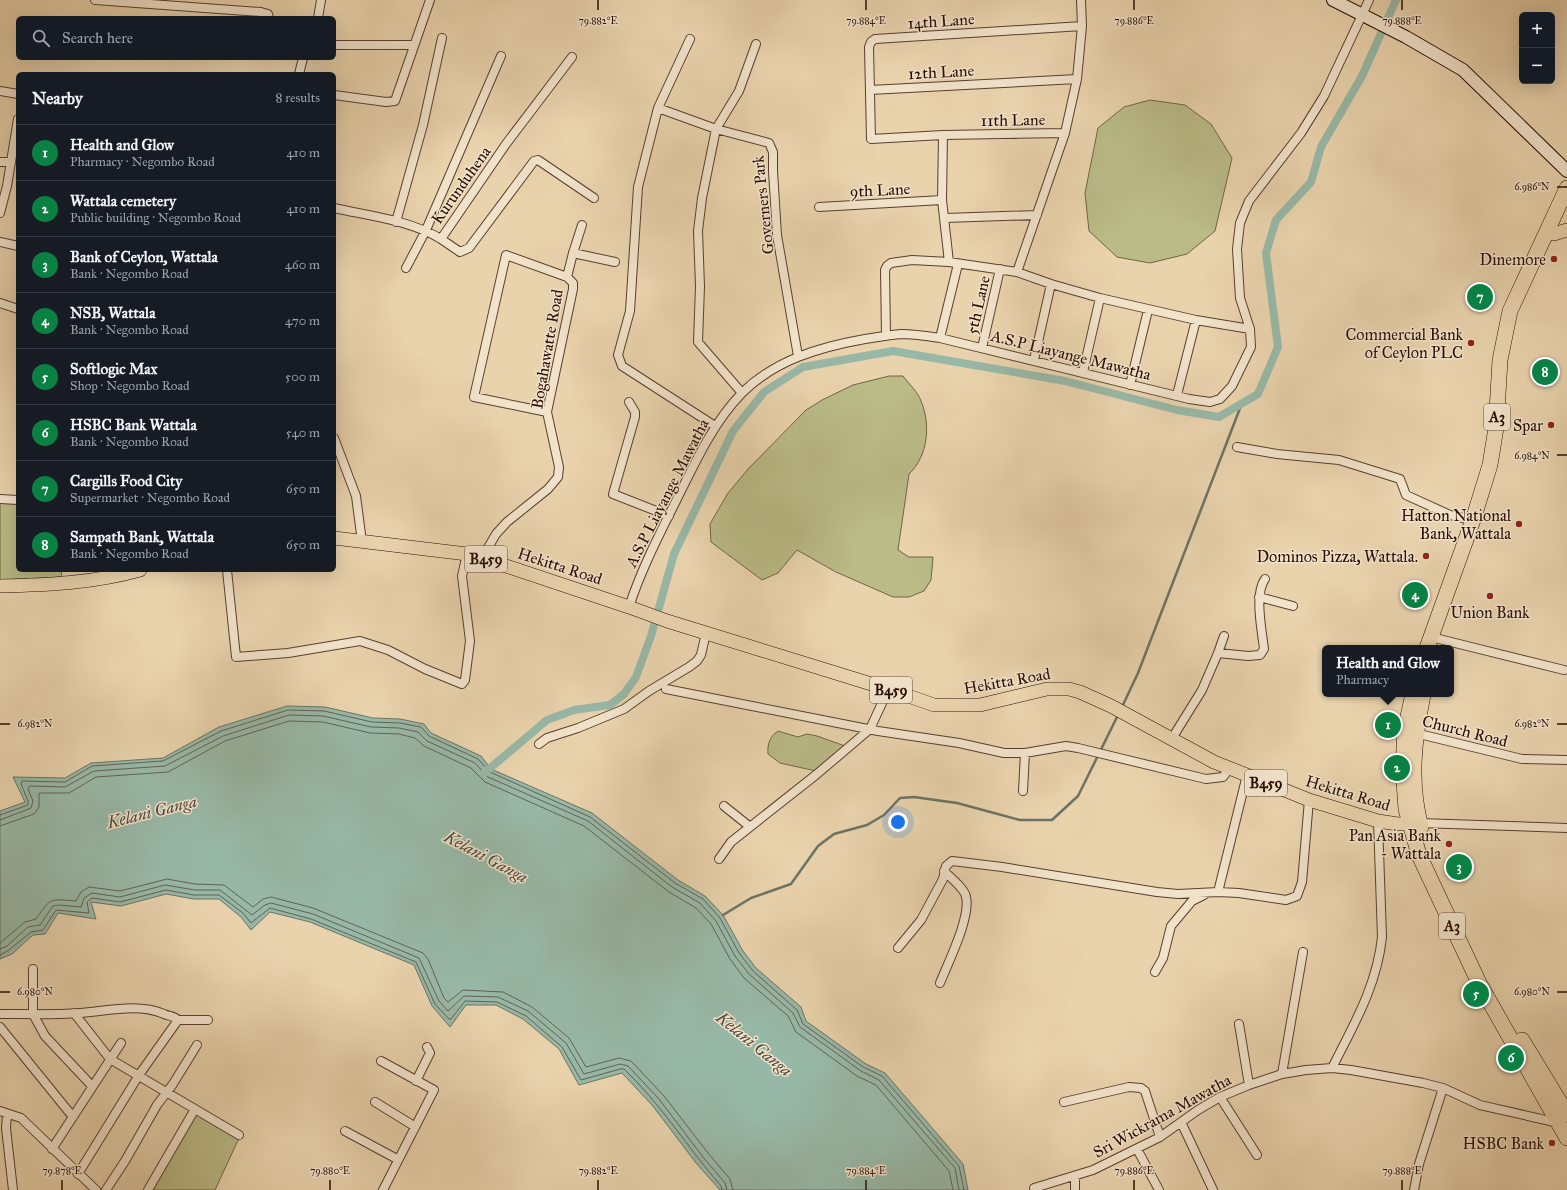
<!DOCTYPE html>
<meta charset="utf-8">
<style>
body{margin:0;font-family:"IM FELL Great Primer",serif;background:#20242c;color:#f1f3f6}
.controls{position:absolute;right:12px;top:12px;display:grid;overflow:hidden;border-radius:6px;box-shadow:0 4px 16px #0002}
.controls button{width:36px;height:36px;display:grid;place-items:center;padding:0;border:0;border-bottom:1px solid #363941;background:#171b24;color:#f1f3f6;font:20px sans-serif}
.you{position:absolute;left:898px;top:822px;width:14px;height:14px;margin:-10px;border:3px solid #fff;border-radius:50%;background:#1a73e8;box-shadow:0 0 0 6px #1a73e833}
.badge{display:grid;place-items:center;width:26px;height:26px;border-radius:50%;background:#0b8043;color:#fff;font-size:13px;font-weight:700}
.pin{position:absolute;translate:-50% -50%;border:2px solid #fff;box-shadow:0 1px 4px #0006}
.popup{position:absolute;left:1322px;top:645px;width:132px;height:52px;box-sizing:border-box;display:grid;place-content:center;border-radius:6px;background:#171b24;filter:drop-shadow(0 1px 3px #0005);font-size:13px;white-space:nowrap;color:#9ea1a6}
.popup b{font-size:15px;color:#f1f3f6}
.popup::after{content:'';position:absolute;left:50%;top:100%;margin-left:-8px;border:8px solid transparent;border-top-color:#171b24}
.list{margin:0;padding:0;list-style:none}
h2{display:flex;justify-content:space-between;align-items:center;height:52px;margin:0;padding:0 16px;font-size:17px}
h2 small{font-size:13px;font-weight:400;color:#9ea1a6}
.list li{display:grid;grid-template-columns:26px 1fr auto;gap:12px;align-items:center;box-sizing:border-box;height:56px;padding:0 16px;border-top:1px solid #363941}
.list b{display:block;font-size:15px;white-space:nowrap}
.list p{margin:0;font-size:13px;white-space:nowrap;color:#9ea1a6}
.list em{font-size:13px;font-style:normal;color:#9ea1a6}
.icon{flex:none;width:22px;height:22px;fill:none;stroke:currentColor;stroke-width:2;stroke-linecap:round;stroke-linejoin:round}
.map{position:relative;flex:none;width:1567px;height:1190px;overflow:hidden}
.search{position:absolute;background:#171b24;box-shadow:0 4px 16px #0002;left:16px;top:16px;width:320px;height:44px;display:flex;align-items:center;gap:10px;box-sizing:border-box;padding:0 14px;border-radius:6px;color:#9ea1a6;font-size:15px}
.panel{position:absolute;background:#171b24;box-shadow:0 4px 16px #0002;left:16px;top:72px;width:320px;height:500px;border-radius:6px}
.map>svg:first-child{display:block}
</style>
<div class="map">
<svg width="1567" height="1190" viewBox="0 0 1567 1190">
<rect width="100%" height="100%" fill="#e9d3ad"/>
<filter id="stains"><feTurbulence type="fractalNoise" baseFrequency=".005" numOctaves="4"/><feColorMatrix values="0 0 0 0 .2 0 0 0 0 .09 0 0 0 0 .02 0 0 0 .5 -.17"/></filter>
<radialGradient id="worn" r=".72"><stop offset=".6" stop-color="#630" stop-opacity="0"/><stop offset="1" stop-color="#630" stop-opacity=".3"/></radialGradient>
<!-- green -->
<path fill="#babb87" stroke="#726445" d="M 1150,100 L 1185,105 L 1211,124 L 1232,158 L 1215,231 L 1187,254 L 1150,263 L 1117,257 L 1089,231 L 1085,193 L 1098,128 L 1124,107 Z
M 889,376 L 903,376 C 909,384 918,392 921,401 C 931,425 928,456 909,474 L 898,550 L 909,557 L 933,557 L 931,580 L 924,591 L 909,597 L 893,597 L 836,572 L 797,550 L 778,573 L 762,580 L 711,542 L 710,524 L 728,493 L 749,468 L 806,410 L 822,400 L 853,385 Z
M 0,503 L 18,503 L 18,570 L 61,570 L 62,577 L 0,580 Z
M 778,731 L 798,737 L 807,734 L 817,736 L 845,746 L 816,771 L 780,763 L 768,754 C 767,745 770,736 778,731 Z
M 196,1113 L 239,1138 L 215,1190 L 150,1190 Z"/>
<!-- water -->
<path fill="#98b8a7" stroke="#6c7365" d="M 287,706 L 325,707 L 373,718 L 400,719 L 424,724 L 431,733 L 481,756 L 491,769 L 592,813 L 678,880 L 705,896 L 723,915 L 743,951 L 756,968 L 801,1007 L 806,1021 L 866,1064 L 885,1073 L 963,1164 L 968,1190 L 720,1190 L 696,1163 L 652,1105 L 622,1073 L 579,1085 L 559,1049 L 523,1019 L 496,1005 L 466,1005 L 450,1027 L 432,1006 L 414,965 L 310,922 L 270,912 L 251,930 L 241,917 L 219,899 L 194,899 L 166,894 L 121,906 L 91,902 L 96,919 L 58,913 L 45,934 L 33,935 L 12,954 L 0,959 L 0,811 L 25,802 L 13,777 L 65,778 L 91,763 L 163,758 L 219,727 Z"/>
<g fill="none" stroke-linecap="round" stroke-linejoin="round">
<!-- shore -->
<path stroke="#606255" stroke-width="1" d="M 0,815 L 28,805 L 28,801 L 21,784 L 22,781 L 65,782 L 92,766 L 163,761 L 221,731 L 288,710 L 324,711 L 372,722 L 400,723 L 421,727 L 429,736 L 478,759 L 490,772 L 590,817 L 675,883 L 703,899 L 720,918 L 739,953 L 753,971 L 797,1010 L 803,1024 L 863,1067 L 882,1076 L 959,1166 L 964,1190
M 0,820 L 31,808 L 33,801 L 28,789 L 30,786 L 65,787 L 94,771 L 165,766 L 223,736 L 289,715 L 323,716 L 371,727 L 399,728 L 418,732 L 427,741 L 475,763 L 488,777 L 588,821 L 672,887 L 700,903 L 716,921 L 735,956 L 749,974 L 793,1013 L 800,1027 L 861,1071 L 879,1080 L 955,1168 L 959,1190
M 0,826 L 34,814 L 39,807 L 39,793 L 69,793 L 96,777 L 168,772 L 225,741 L 289,721 L 323,722 L 370,733 L 399,734 L 415,738 L 424,746 L 471,768 L 485,782 L 584,826 L 669,892 L 696,908 L 711,924 L 730,959 L 744,978 L 788,1016 L 796,1032 L 857,1076 L 876,1085 L 949,1171 L 953,1190
M 0,943 L 25,922 L 36,919 C 51,897 50,899 76,901 L 81,892 L 89,887 L 120,891 L 167,879 L 195,884 L 224,885 L 253,907 L 263,899 L 271,897 L 313,908 L 423,953 L 428,959 L 444,998 L 448,1002 L 463,990 L 503,992 L 532,1007 L 569,1038 L 586,1067 L 619,1058 L 631,1061 L 664,1096 L 708,1153 L 730,1179 L 733,1190
M 0,949 L 7,946 L 28,927 L 40,925 L 53,906 L 59,905 L 81,907 L 84,898 L 92,893 L 120,897 L 165,885 L 195,890 L 220,890 L 252,915 L 265,905 L 271,903 L 313,914 L 419,958 L 439,1001 L 448,1011 L 464,996 L 498,997 L 528,1011 L 566,1043 L 584,1074 L 620,1064 L 628,1066 L 659,1099 L 703,1157 L 725,1183 L 727,1190
M 0,955 L 9,950 L 31,932 L 43,930 L 56,910 L 89,913 L 87,902 L 92,898 L 120,902 L 166,890 L 194,895 L 219,895 L 243,913 L 251,923 L 270,908 L 311,919 L 416,962 L 435,1004 L 449,1019 L 451,1019 L 465,1001 L 497,1002 L 526,1016 L 562,1047 L 581,1080 L 620,1069 L 624,1069 C 661,1104 688,1148 721,1186 L 722,1190"/>
<!-- stream -->
<path stroke="#6c7365" stroke-width="2.5" d="M 1122,707 L 1138,673 L 1242,403
M 723,915 L 751,898 L 791,884 L 818,846 L 834,834 L 867,825 L 884,815 L 900,798 L 914,797 L 957,803 L 1020,820 L 1052,820 L 1078,796 L 1118,715"/>
<!-- canal -->
<path stroke="#98b8a7" stroke-width="8" d="M 483,774 L 547,720 L 574,710 L 610,705 L 624,694 L 636,677 L 651,636 L 674,554 L 733,431 L 764,392 L 803,367 L 893,351 L 1065,381 L 1177,410 L 1219,417 L 1258,394 L 1278,347 L 1266,253 L 1276,220 L 1311,182 L 1321,147 L 1362,76 L 1396,0"/>
<!-- street casing -->
<g stroke="#593e2e" stroke-width="10">
<path id="street" d="M 95,0 L 261,12 L 268,14 L 269,18
M 1081,0 L 1082,26
M 318,18 L 321,0
M 690,39 L 658,108 L 638,187 L 630,311 L 618,355 L 622,366 L 715,426
M 334,45 L 414,45
M 299,74 L 303,58
M 870,90 L 1077,79
M 0,91 L 18,94
M 334,95 L 386,102 L 395,101 L 430,0
M 658,108 L 716,129 L 769,143 L 773,152 L 773,171 L 777,235 L 798,356
M 943,135 L 942,200 L 949,262
M 0,162 L 10,162
M 819,207 L 942,200
M 334,208 C 370,216 409,220 441,239 L 506,144 L 572,57
M 0,213 L 7,186 L 18,119
M 945,218 L 1037,215
M 396,222 L 423,125 L 442,38
M 441,239 L 460,252 L 469,248 L 534,161 L 538,160 L 594,198
M 0,242 L 18,246
M 573,253 L 582,225
M 406,268 L 426,230 L 501,56
M 1017,272 L 1065,133 L 1077,79 L 1082,26 L 875,39 L 871,42 L 869,47 L 871,139 L 943,135 L 1065,133
M 567,277 L 573,253 L 615,262
M 0,303 L 18,309
M 886,336 L 885,270 L 887,266 L 891,263 L 912,260 L 949,262 L 1017,272 L 1051,284 L 1100,298 L 1196,320 L 1250,329
M 940,338 L 958,264
M 982,348 L 1000,269
M 1034,360 L 1051,284
M 1083,372 L 1100,298
M 1130,385 L 1148,310
M 742,393 L 698,342 L 700,286 L 698,231 L 702,198 L 716,129 L 739,91 L 756,44
M 1177,395 L 1196,320
M 629,402 L 635,412 L 635,417 L 613,494 L 669,516
M 334,438 L 356,496 L 362,542
M 1237,447 L 1277,454 L 1339,460 L 1400,479 L 1406,495 L 1450,515 L 1473,520
M 0,499 L 18,500
M 482,558 L 496,534 L 507,522 L 548,489 L 558,477 L 559,467 L 547,412 L 573,289 L 573,283 L 567,277 L 506,255 L 474,397 L 547,412
M 227,570 L 236,657 L 288,653 L 360,641 L 388,650 L 425,669 L 462,684 L 465,680 L 470,641 L 462,576 L 467,554
M 1259,597 L 1293,606
M 629,607 C 641,570 659,535 676,501 C 695,463 712,424 742,393 C 775,360 820,347 865,339 C 877,337 889,335 901,334 C 914,334 927,336 940,338 L 1189,399 L 1210,402 L 1220,399 L 1232,386 L 1251,347 L 1250,329 L 1240,298 L 1237,249 L 1240,223 L 1249,201 L 1301,133 L 1324,96 L 1369,0
M 1431,637 L 1564,670
M 1218,653 L 1248,656 L 1260,655 L 1264,649 C 1262,631 1254,594 1265,579
M 666,689 L 878,731 L 959,743 L 1004,753 L 1025,753 L 1066,746 L 1078,748 L 1206,779 L 1223,777 L 1230,768
M 1415,733 L 1522,759 L 1567,760
M 1171,740 L 1202,690 L 1218,653 L 1224,636
M 539,744 L 547,738 L 578,728 L 624,709 L 649,691 L 689,667 L 697,661 L 701,655 L 706,633
M 1023,791 L 1025,753
M 724,806 L 749,826
M 1419,823 L 1567,828
M 719,859 L 731,842 L 817,774 L 870,729 L 888,690
M 1218,892 L 1247,775
M 898,948 L 921,920 L 943,879 L 946,866 L 952,861 L 1002,867 L 1157,892 L 1178,894 L 1218,892 L 1239,893 L 1286,900 L 1297,896 L 1302,882 L 1309,800
M 33,969 L 33,1014 L 45,1036 L 92,1086
M 1155,972 L 1163,958 L 1171,926 L 1192,901 L 1204,895
M 940,983 C 948,963 971,917 966,897 C 965,889 950,877 944,871
M 74,1013 L 110,1059 L 239,1135
M 0,1014 C 26,1014 53,1015 80,1013 C 107,1011 139,1003 164,1014 C 170,1017 173,1015 178,1020 L 208,1020
M 1239,1024 L 1249,1085
M 0,1027 L 73,1117
M 381,1061 L 434,1090 L 383,1190
M 1332,1068 C 1353,1026 1377,986 1382,937 L 1378,821
M 1282,1074 L 1303,952
M 416,1081 L 430,1053 L 427,1047
M 1220,1097 L 1257,1155
M 375,1102 L 414,1126
M 1064,1102 L 1129,1087 L 1141,1088 L 1145,1091 L 1160,1137
M 0,1111 L 21,1118 L 96,1190
M 7,1115 L 6,1128 L 13,1190
M 1181,1122 L 1213,1190
M 345,1131 L 397,1159
M 52,1149 L 121,1043
M 1137,1149 L 1159,1190
M 78,1174 L 139,1075 L 178,1020
M 1075,1176 L 1075,1190
M 1034,1188 L 1093,1170 L 1160,1137 L 1198,1110 L 1220,1097 L 1249,1085 L 1282,1074 L 1306,1070 L 1332,1068 L 1351,1070 L 1423,1083 L 1443,1088 L 1480,1105 L 1559,1123
M 106,1190 L 125,1161 L 157,1105 L 173,1084 L 197,1045
M 148,1190 L 195,1109
M 1414,1190 L 1419,1164 L 1443,1088"/>
</g>
<!-- secondary casing -->
<g stroke="#290c03" stroke-width="14">
<path id="secondary" d="M 1333,0 L 1406,37 L 1463,70 L 1567,171"/>
</g>
<!-- primary casing -->
<g stroke="#290c03" stroke-width="14">
<path id="primary" d="M 1546,232 L 1554,234 L 1567,230
M 334,538 L 467,554 L 482,558 L 629,607 L 667,621 L 894,691 L 934,705 L 980,705 L 1047,689 L 1069,689 L 1080,692 L 1111,706 L 1214,762 L 1282,789 L 1309,800 L 1378,821 L 1398,824 L 1419,823
M 0,586 C 47,585 94,583 140,570"/>
</g>
<!-- highway casing -->
<g stroke="#290c03" stroke-width="16">
<path id="highway" d="M 1427,648 L 1473,520 L 1490,465 L 1496,428 L 1500,360 L 1510,311 L 1567,188
M 1413,694 L 1405,730 L 1403,768 L 1406,809 L 1419,855 L 1479,983 L 1567,1138
M 1421,827 C 1409,783 1414,740 1423,695
M 1522,1040 L 1567,1114"/>
</g>
<!-- street -->
<use href="#street" stroke="#f1e2ca" stroke-width="8"/>
<!-- secondary -->
<use href="#secondary" stroke="#f1e2ca" stroke-width="12"/>
<!-- primary -->
<use href="#primary" stroke="#e9d3ad" stroke-width="13"/>
<!-- highway -->
<use href="#highway" stroke="#e9d3ad" stroke-width="15"/>
</g>
<!-- ticks -->
<path fill="none" stroke="#290c03" stroke-width="1.5" d="M 598,0 L 598,10M 866,0 L 866,10M 1134,0 L 1134,10M 1402,0 L 1402,10M 1557,187 L 1567,187M 1557,455 L 1567,455M 0,724 L 10,724M 1557,724 L 1567,724M 0,992 L 10,992M 1557,992 L 1567,992M 62,1180 L 62,1190M 330,1180 L 330,1190M 598,1180 L 598,1190M 866,1180 L 866,1190M 1134,1180 L 1134,1190M 1402,1180 L 1402,1190"/>
<!-- markers -->
<g fill="#8f2418" stroke="#f1e2ca" stroke-width="1.5">
<circle cx="1554" cy="259" r="4"/>
<circle cx="1471" cy="343" r="4"/>
<circle cx="1551" cy="425" r="4"/>
<circle cx="1519" cy="524" r="4"/>
<circle cx="1426" cy="556" r="4"/>
<circle cx="1490" cy="596" r="4"/>
<circle cx="1449" cy="844" r="4"/>
<circle cx="1552" cy="1143" r="4"/>
</g>
<g text-anchor="middle" dominant-baseline="central" stroke-width="3" stroke-linejoin="round" paint-order="stroke">
<!-- shield labels -->
<g fill="#f1e2ca" stroke="#654c3f" stroke-width="1">
<rect x="1484" y="404" width="26" height="26" rx="3"/>
<rect x="465" y="546" width="42" height="26" rx="3"/>
<rect x="870" y="677" width="42" height="26" rx="3"/>
<rect x="1245" y="770" width="42" height="26" rx="3"/>
<rect x="1439" y="913" width="26" height="26" rx="3"/>
</g>
<g font-size="15" font-weight="bold" fill="#290c03">
<text x="1497" y="417">A3</text>
<text x="486" y="559">B459</text>
<text x="891" y="690">B459</text>
<text x="1266" y="783">B459</text>
<text x="1452" y="926">A3</text>
</g>
<!-- street labels -->
<g font-size="16" fill="#290c03" stroke="#f1e2ca">
<text transform="translate(941 21) rotate(-4)">14th Lane</text>
<text transform="translate(941 72) rotate(-3)">12th Lane</text>
<text transform="translate(1013 120) rotate(-1)">11th Lane</text>
<text transform="translate(461 185) rotate(-55)">Kurunduhena</text>
<text transform="translate(880 190) rotate(-3)">9th Lane</text>
<text transform="translate(763 205) rotate(-96)">Governers Park</text>
<text transform="translate(978 305) rotate(-77)">5th Lane</text>
<text transform="translate(547 349) rotate(-80)">Bogahawatte Road</text>
<text transform="translate(1071 355) rotate(14)">A.S.P Liayange Mawatha</text>
<text transform="translate(667 493) rotate(-63)">A.S.P Liayange Mawatha</text>
<text transform="translate(560 566) rotate(18)">Hekitta Road</text>
<text transform="translate(1007 681) rotate(-10)">Hekitta Road</text>
<text transform="translate(1465 731) rotate(14)">Church Road</text>
<text transform="translate(1348 793) rotate(17)">Hekitta Road</text>
<text transform="translate(1162 1116) rotate(-29)">Sri Wickrama Mawatha</text>
</g>
<!-- poi labels -->
<g font-size="16" fill="#290c03" stroke="#f1e2ca" text-anchor="end">
<text x="1546" y="259">Dinemore</text>
<text x="1463" y="334">Commercial Bank<tspan x="1463" dy="18">of Ceylon PLC</tspan></text>
<text x="1543" y="425">Spar</text>
<text x="1511" y="515">Hatton National<tspan x="1511" dy="18">Bank, Wattala</tspan></text>
<text x="1418" y="556">Dominos Pizza, Wattala.</text>
<text x="1490" y="612" text-anchor="middle">Union Bank</text>
<text x="1441" y="835">Pan Asia Bank<tspan x="1441" dy="18">- Wattala</tspan></text>
<text x="1544" y="1143">HSBC Bank</text>
</g>
<!-- water labels -->
<g font-size="17" font-style="italic" fill="#50483c" stroke="#f1e2ca">
<text transform="translate(152 812) rotate(-14)">Kelani Ganga</text>
<text transform="translate(486 857) rotate(28)">Kelani Ganga</text>
<text transform="translate(754 1044) rotate(39)">Kelani Ganga</text>
</g>
</g>
<g font-size="10" text-anchor="middle" fill="#290c03" stroke="#f1e2ca" stroke-width="3" stroke-linejoin="round" paint-order="stroke">
<text x="598" y="24">79.882°E</text>
<text x="866" y="24">79.884°E</text>
<text x="1134" y="24">79.886°E</text>
<text x="1402" y="24">79.888°E</text>
<text x="1532" y="190">6.986°N</text>
<text x="1532" y="459">6.984°N</text>
<text x="35" y="727">6.982°N</text>
<text x="1532" y="727">6.982°N</text>
<text x="35" y="995">6.980°N</text>
<text x="1532" y="995">6.980°N</text>
<text x="62" y="1174">79.878°E</text>
<text x="330" y="1174">79.880°E</text>
<text x="598" y="1174">79.882°E</text>
<text x="866" y="1174">79.884°E</text>
<text x="1134" y="1174">79.886°E</text>
<text x="1402" y="1174">79.888°E</text>
</g>
<rect width="100%" height="100%" filter="url(#stains)"/>
<rect width="100%" height="100%" fill="url(#worn)"/>
</svg>
<div class="controls">
<button>+</button>
<button>−</button>
</div>
<div class="you"></div>
<div class="pin badge" style="left:1388px;top:725px">1</div>
<div class="popup"><b>Health and Glow</b>Pharmacy</div>
<div class="pin badge" style="left:1397px;top:768px">2</div>
<div class="pin badge" style="left:1459px;top:867px">3</div>
<div class="pin badge" style="left:1415px;top:595px">4</div>
<div class="pin badge" style="left:1476px;top:994px">5</div>
<div class="pin badge" style="left:1511px;top:1058px">6</div>
<div class="pin badge" style="left:1480px;top:297px">7</div>
<div class="pin badge" style="left:1545px;top:372px">8</div>
<div class="search"><svg class="icon" aria-label="search" viewBox="0 0 24 24"><circle cx="10" cy="10" r="6"/><path d="M15 15l6 6"/></svg>Search here</div>
<section class="panel">
<h2>Nearby<small>8 results</small></h2>
<ul class="list">
<li><span class="badge">1</span><div><b>Health and Glow</b><p>Pharmacy · Negombo Road</p></div><em>410 m</em></li>
<li><span class="badge">2</span><div><b>Wattala cemetery</b><p>Public building · Negombo Road</p></div><em>410 m</em></li>
<li><span class="badge">3</span><div><b>Bank of Ceylon, Wattala</b><p>Bank · Negombo Road</p></div><em>460 m</em></li>
<li><span class="badge">4</span><div><b>NSB, Wattala</b><p>Bank · Negombo Road</p></div><em>470 m</em></li>
<li><span class="badge">5</span><div><b>Softlogic Max</b><p>Shop · Negombo Road</p></div><em>500 m</em></li>
<li><span class="badge">6</span><div><b>HSBC Bank Wattala</b><p>Bank · Negombo Road</p></div><em>540 m</em></li>
<li><span class="badge">7</span><div><b>Cargills Food City</b><p>Supermarket · Negombo Road</p></div><em>650 m</em></li>
<li><span class="badge">8</span><div><b>Sampath Bank, Wattala</b><p>Bank · Negombo Road</p></div><em>650 m</em></li>
</ul>
</section>
</div>
